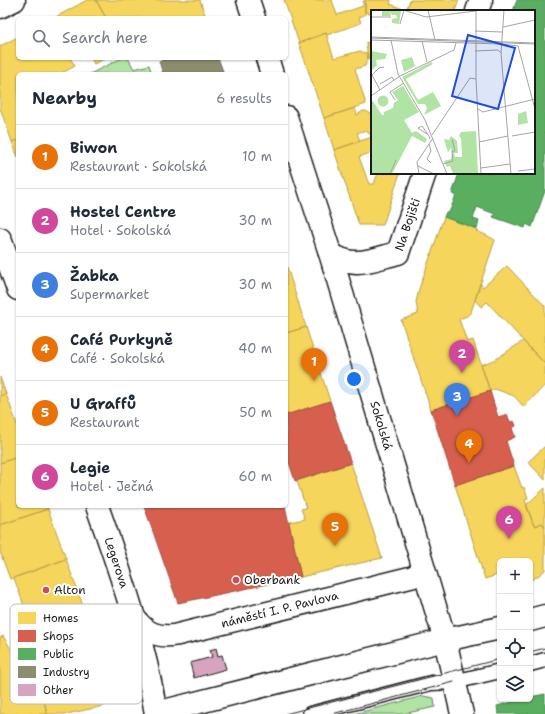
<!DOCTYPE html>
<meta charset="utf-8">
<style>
body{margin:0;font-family:"Shantell Sans",sans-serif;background:#f2f2f3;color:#1f2937}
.controls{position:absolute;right:12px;bottom:12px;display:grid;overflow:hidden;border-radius:6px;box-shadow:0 1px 3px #0004}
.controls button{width:36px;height:36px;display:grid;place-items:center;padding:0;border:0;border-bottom:1px solid #e0e1e3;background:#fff;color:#1f2937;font:20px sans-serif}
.you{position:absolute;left:354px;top:379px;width:14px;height:14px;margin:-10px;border:3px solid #fff;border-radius:50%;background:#1a73e8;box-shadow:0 0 0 6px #1a73e833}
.badge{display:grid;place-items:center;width:26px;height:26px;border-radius:50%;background:#d1495b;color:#fff;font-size:13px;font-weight:700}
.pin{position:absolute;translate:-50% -33px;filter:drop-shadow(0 1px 2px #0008)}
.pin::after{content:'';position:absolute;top:21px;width:14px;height:12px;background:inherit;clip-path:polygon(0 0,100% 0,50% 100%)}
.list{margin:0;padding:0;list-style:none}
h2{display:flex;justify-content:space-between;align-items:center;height:52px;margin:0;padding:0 16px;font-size:17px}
h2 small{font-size:13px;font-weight:400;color:#747a83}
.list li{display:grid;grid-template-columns:26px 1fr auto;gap:12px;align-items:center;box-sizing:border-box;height:64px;padding:0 16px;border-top:1px solid #e0e1e3}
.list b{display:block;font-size:15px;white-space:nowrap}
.list p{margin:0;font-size:13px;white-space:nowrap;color:#747a83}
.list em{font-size:13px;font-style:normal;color:#747a83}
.icon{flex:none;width:22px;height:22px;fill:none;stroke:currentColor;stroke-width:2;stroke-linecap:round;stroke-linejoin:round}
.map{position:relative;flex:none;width:545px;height:714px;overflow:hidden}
.search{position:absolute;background:#fff;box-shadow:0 1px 3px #0004;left:16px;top:16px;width:272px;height:44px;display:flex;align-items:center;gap:10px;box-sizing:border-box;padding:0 14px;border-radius:6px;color:#747a83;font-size:15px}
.panel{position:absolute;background:#fff;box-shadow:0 1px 3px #0004;left:16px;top:72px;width:272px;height:436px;border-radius:6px}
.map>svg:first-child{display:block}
</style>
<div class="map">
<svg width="545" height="714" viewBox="0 0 545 714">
<rect width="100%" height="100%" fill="#fff"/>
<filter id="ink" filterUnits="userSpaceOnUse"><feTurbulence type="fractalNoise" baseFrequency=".025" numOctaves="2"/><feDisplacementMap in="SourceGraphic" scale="8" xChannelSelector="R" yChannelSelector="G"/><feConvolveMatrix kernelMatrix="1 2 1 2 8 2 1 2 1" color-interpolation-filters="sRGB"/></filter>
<g filter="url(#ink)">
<!-- green -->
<path fill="#b1e3a4" stroke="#668060" d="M 122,58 L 128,58 L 134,69 L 149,65 L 152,74 L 90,74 Z
M 423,696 L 434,698 L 435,707 L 403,714 L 354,714 Z"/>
<!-- homes -->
<path fill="#f6d55c" stroke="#b59e49" d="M 87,0 L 96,0 L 106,18 L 54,18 Z
M 96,0 L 200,0 L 206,18 L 106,18 Z
M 284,0 L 332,0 L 337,15 L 363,6 L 363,1 L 365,1 L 365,15 L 359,17 L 361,23 L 327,35 L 326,33 L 299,43 Z
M 365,0 L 391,0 L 390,4 L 406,10 L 410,0 L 459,0 L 455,11 L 372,11 L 372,15 L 365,12 Z
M 326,33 L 334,58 L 360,51 L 364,53 L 366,52 L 368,58 L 365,66 L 355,69 L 366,104 L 324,118 L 299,43 Z
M 18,37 L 18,58 L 70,58 L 75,66 L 60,74 L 18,74 L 18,140 L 12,142 L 0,108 L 0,46 Z
M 366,42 L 372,44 L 372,59 L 368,58 Z
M 91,58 L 106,58 L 94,64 Z
M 355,108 L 357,115 L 363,111 L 366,111 L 371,114 L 372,137 L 366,130 L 357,133 L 360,141 L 334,150 L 324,118 Z
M 372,137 L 372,153 L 370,153 L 359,157 L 369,184 L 374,184 L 378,173 L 400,173 L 383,225 L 359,225 L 334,150 Z
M 18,140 L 18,157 L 12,142 Z
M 444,217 L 477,229 L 476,231 L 486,235 L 495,240 L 471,312 L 467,316 L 459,319 L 467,342 L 473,340 L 490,391 L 431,410 L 401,320 L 418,314 L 416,302 L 419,289 Z
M 286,264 L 306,327 L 286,333 Z
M 507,266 L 545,306 L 545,364 L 487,302 L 481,307 L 475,300 L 480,283 L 483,287 Z
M 306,327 L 330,401 L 286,415 L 286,333 Z
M 523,341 L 545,364 L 545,385 L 524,407 L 514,396 L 495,389 L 490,391 L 481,365 L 496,359 Z
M 0,377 L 6,394 L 0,396 Z
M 6,394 L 18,427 L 18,457 L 0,463 L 0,396 Z
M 545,446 L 545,480 L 528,462 Z
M 18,457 L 18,506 L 47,506 L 48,509 L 0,525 L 0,463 Z
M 351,463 L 382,558 L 301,577 L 289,522 L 305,519 L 301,509 L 306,508 L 297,481 Z
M 514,466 L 522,488 L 524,487 L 528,498 L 525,500 L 534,526 L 542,523 L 545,527 L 545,570 L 538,576 L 530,581 L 530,561 L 500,561 L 500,574 L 485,579 L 455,485 Z
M 545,488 L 545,527 L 542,523 L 534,526 L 526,505 Z
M 48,509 L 66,559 L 10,579 L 0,552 L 0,525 Z
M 66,559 L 83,606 L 31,625 L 14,578 Z
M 83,606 L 113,690 L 104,706 L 67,714 L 47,714 L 36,664 L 45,662 L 32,625 Z
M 3,636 L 22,667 L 36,664 L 47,714 L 0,714 L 0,638 Z"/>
<!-- shops -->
<path fill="#d6604d" stroke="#9e4c3e" d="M 490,391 L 498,417 L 507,414 L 510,422 L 514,421 L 516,426 L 512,428 L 515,437 L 506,441 L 514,466 L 455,485 L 431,410 Z
M 330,401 L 351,463 L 295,481 L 286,453 L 286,415 Z
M 144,506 L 285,506 L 301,577 L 178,603 Z"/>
<!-- public -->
<path fill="#5aae61" stroke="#47824c" d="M 517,0 L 545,0 L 545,191 L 532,227 L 526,224 L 525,228 L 493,217 L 495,214 L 477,207 L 473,219 L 479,221 L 477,229 L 444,217 L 446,212 L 449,213 L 456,195 L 452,194 L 459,173 L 534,173 L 534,11 L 513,11 Z
M 545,694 L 545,714 L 498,714 L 497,706 L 524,699 L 530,699 L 530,697 Z"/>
<!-- industry -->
<path fill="#8c8c6e" stroke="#6a6a55" d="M 168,58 L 218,58 L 224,74 L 163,74 L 159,61 Z"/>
<!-- building -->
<path fill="#d7a3be" stroke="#1c1c1c" d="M 216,648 L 218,656 L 222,655 L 226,669 L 194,678 L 190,663 L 212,657 L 210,650 Z"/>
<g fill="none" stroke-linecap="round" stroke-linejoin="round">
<!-- service casing -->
<g stroke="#1c1c1c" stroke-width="17">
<path id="service" d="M 530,664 L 545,660
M 310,714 L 431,683 L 454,682 L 500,671"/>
</g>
<!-- pedestrian casing -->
<g stroke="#1c1c1c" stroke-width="24">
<g id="pedestrian">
<path id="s1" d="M 135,618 C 146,633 158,638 176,635 L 412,577 C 418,574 422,571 422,563"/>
</g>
</g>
<!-- minor casing -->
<g stroke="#1c1c1c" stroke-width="25">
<g id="minor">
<path d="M 477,11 L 481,0"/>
<path id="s2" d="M 330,253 C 353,270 373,259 398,253 L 425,173"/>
</g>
</g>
<!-- tertiary casing -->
<g stroke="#1c1c1c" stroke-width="25">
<path id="tertiary" d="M 0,7 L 14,0"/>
</g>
<!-- secondary casing -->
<g stroke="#1c1c1c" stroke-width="25">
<g id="secondary">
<path d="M 248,0 L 254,18"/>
<path d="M 267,58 L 272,74"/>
<path id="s3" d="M 286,117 L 330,253 L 445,640 L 462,714"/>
<path d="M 0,239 L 18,289"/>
<path id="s4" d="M 97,506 C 121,574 145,643 156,714"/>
<path d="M 530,620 L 545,616"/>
<path d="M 156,713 L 445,640 L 500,628"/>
</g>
</g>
<!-- service -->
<use href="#service" stroke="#fff" stroke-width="14"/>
<!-- pedestrian -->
<use href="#pedestrian" stroke="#fff" stroke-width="21"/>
<!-- minor -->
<use href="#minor" stroke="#fff" stroke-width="22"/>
<!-- tertiary -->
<use href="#tertiary" stroke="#fff" stroke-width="22"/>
<!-- secondary -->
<use href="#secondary" stroke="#fff" stroke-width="22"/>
<!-- tram -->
<path stroke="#1c1c1c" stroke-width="1" d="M 530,652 L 545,648
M 285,714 L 500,659
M 332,714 L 454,682"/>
</g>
</g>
<!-- markers -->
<g fill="#d1495b" stroke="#fff" stroke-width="1.5">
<circle cx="236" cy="580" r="4"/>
<circle cx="46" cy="590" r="4"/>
</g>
<g text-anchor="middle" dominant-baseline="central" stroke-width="4" stroke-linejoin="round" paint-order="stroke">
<!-- street labels -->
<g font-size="12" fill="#1c1c1c" stroke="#fff">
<text stroke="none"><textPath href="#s2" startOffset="101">Na Bojišti</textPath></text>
<text stroke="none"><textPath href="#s3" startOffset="323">Sokolská</textPath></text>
<text stroke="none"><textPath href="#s4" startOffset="60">Legerova</textPath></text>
<text stroke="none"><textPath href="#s1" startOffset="154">náměstí I. P. Pavlova</textPath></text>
</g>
<!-- poi labels -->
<g font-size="12" fill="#1c1c1c" stroke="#fff" text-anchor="start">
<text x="244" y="580">Oberbank</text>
<text x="54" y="590">Alton</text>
</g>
</g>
<!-- overview -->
<g transform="translate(371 10)">
<rect width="164" height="164" fill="#fff"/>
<path d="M 19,0 L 30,1 L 28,14 L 21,13 L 21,9 L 26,8 L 25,5 L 21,5 L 19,2 L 20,6 L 11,6 L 11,1 ZM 0,41 L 16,44 L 14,49 L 5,50 L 6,55 L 0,61 ZM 41,47 L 44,56 L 33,62 L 30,50 ZM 60,52 L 62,54 L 35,69 L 47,90 L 62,82 L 70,96 L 53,105 L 56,98 L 54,94 L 47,94 L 31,67 ZM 32,76 L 48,102 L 33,110 L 41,123 L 45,121 L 56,129 L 54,133 L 41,126 L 21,164 L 0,164 L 0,92 L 2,91 L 11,105 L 13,105 L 13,102 L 22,98 L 23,93 L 27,90 L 21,82 ZM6.5 91a5.5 5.5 0 1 1 11 0a5.5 5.5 0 1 1-11 0ZM 155,101 L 157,113 L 147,115 L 147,104 ZM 105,121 L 107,164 L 82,164 L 79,156 L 76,157 L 73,151 L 80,149 L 81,143 L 80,138 L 77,142 L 73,129 L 78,130 L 80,126 L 86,131 L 87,143 L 83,143 L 84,147 L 91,147 L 90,128 L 88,126 L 90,122 Z" fill="#b1e3a4"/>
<path fill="none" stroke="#a4a4a4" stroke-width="1" d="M 32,0 L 55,7 L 105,1M 57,0 L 64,30M 105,0 L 105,69 L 110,164M 133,0 L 130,43 L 140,164M 0,7 L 20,7M 29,14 L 33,0M 132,17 L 164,10M 104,21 L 131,22M 0,27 L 164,33M 0,28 L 164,34M 0,30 L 130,34M 20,30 L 27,64 L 54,110 L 76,164M 51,31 L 56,52M 130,34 L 147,36 L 164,99M 104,41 L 127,40 L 130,43M 9,74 L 21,67 L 23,70M 9,80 L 1,65 L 8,58 L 13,57M 0,86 L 29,66 L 83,40 L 85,33M 24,90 L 19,82 L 33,73M 107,99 L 112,102 L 164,89M 56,124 L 47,118 L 51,116 L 58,126 L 59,129M 61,125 L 99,68 L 105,69M 141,126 L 164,122M 108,132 L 137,126M 58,134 L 60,141 L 56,149 L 60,153M 72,154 L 82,151 L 81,141 L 84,141 L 81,129M 47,156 L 63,164M 110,158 L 139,154M 147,161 L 164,159M 19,164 L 25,150M 48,164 L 46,152 L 62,128"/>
<path fill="#1d4ed8" fill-opacity="0.15" stroke="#1d4ed8" stroke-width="2" d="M 97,25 L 144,38 L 127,99 L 81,86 Z"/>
<rect width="164" height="164" fill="none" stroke="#1c1c1c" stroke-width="2"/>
</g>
<!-- legend -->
<rect x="10" y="604" width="132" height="100" rx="6" fill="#fff" stroke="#bbb" stroke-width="1"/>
<rect x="18" y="612" width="18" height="12" fill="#f6d55c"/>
<rect x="18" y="630" width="18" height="12" fill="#d6604d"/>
<rect x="18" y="648" width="18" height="12" fill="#5aae61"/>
<rect x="18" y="666" width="18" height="12" fill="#8c8c6e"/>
<rect x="18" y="684" width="18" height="12" fill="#d7a3be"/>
<g font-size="11" fill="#1c1c1c">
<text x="43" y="622">Homes</text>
<text x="43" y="640">Shops</text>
<text x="43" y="658">Public</text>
<text x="43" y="676">Industry</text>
<text x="43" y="694">Other</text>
</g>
</svg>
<div class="controls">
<button>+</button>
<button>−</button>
<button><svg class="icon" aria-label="locate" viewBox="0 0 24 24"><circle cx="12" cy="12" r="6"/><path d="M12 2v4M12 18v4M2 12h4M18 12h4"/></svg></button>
<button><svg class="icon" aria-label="layers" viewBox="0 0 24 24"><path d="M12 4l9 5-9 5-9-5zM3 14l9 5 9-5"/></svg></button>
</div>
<div class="you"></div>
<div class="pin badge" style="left:314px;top:381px;background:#e8710a">1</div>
<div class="pin badge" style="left:462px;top:373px;background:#d1479c">2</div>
<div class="pin badge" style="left:457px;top:416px;background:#3f7fe0">3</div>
<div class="pin badge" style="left:469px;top:463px;background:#e8710a">4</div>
<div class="pin badge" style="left:335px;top:546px;background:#e8710a">5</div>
<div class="pin badge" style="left:509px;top:539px;background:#d1479c">6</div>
<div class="search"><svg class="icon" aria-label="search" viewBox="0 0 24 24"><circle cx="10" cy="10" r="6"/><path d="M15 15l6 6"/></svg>Search here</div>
<section class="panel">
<h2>Nearby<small>6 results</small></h2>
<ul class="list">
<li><span class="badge" style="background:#e8710a">1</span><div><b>Biwon</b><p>Restaurant · Sokolská</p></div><em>10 m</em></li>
<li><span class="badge" style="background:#d1479c">2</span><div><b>Hostel Centre</b><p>Hotel · Sokolská</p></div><em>30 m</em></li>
<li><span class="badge" style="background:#3f7fe0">3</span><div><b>Žabka</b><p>Supermarket</p></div><em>30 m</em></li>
<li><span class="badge" style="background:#e8710a">4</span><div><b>Café Purkyně</b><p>Café · Sokolská</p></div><em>40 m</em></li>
<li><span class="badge" style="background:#e8710a">5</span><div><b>U Graffů</b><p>Restaurant</p></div><em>50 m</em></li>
<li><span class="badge" style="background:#d1479c">6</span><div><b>Legie</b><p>Hotel · Ječná</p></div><em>60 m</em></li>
</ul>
</section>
</div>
